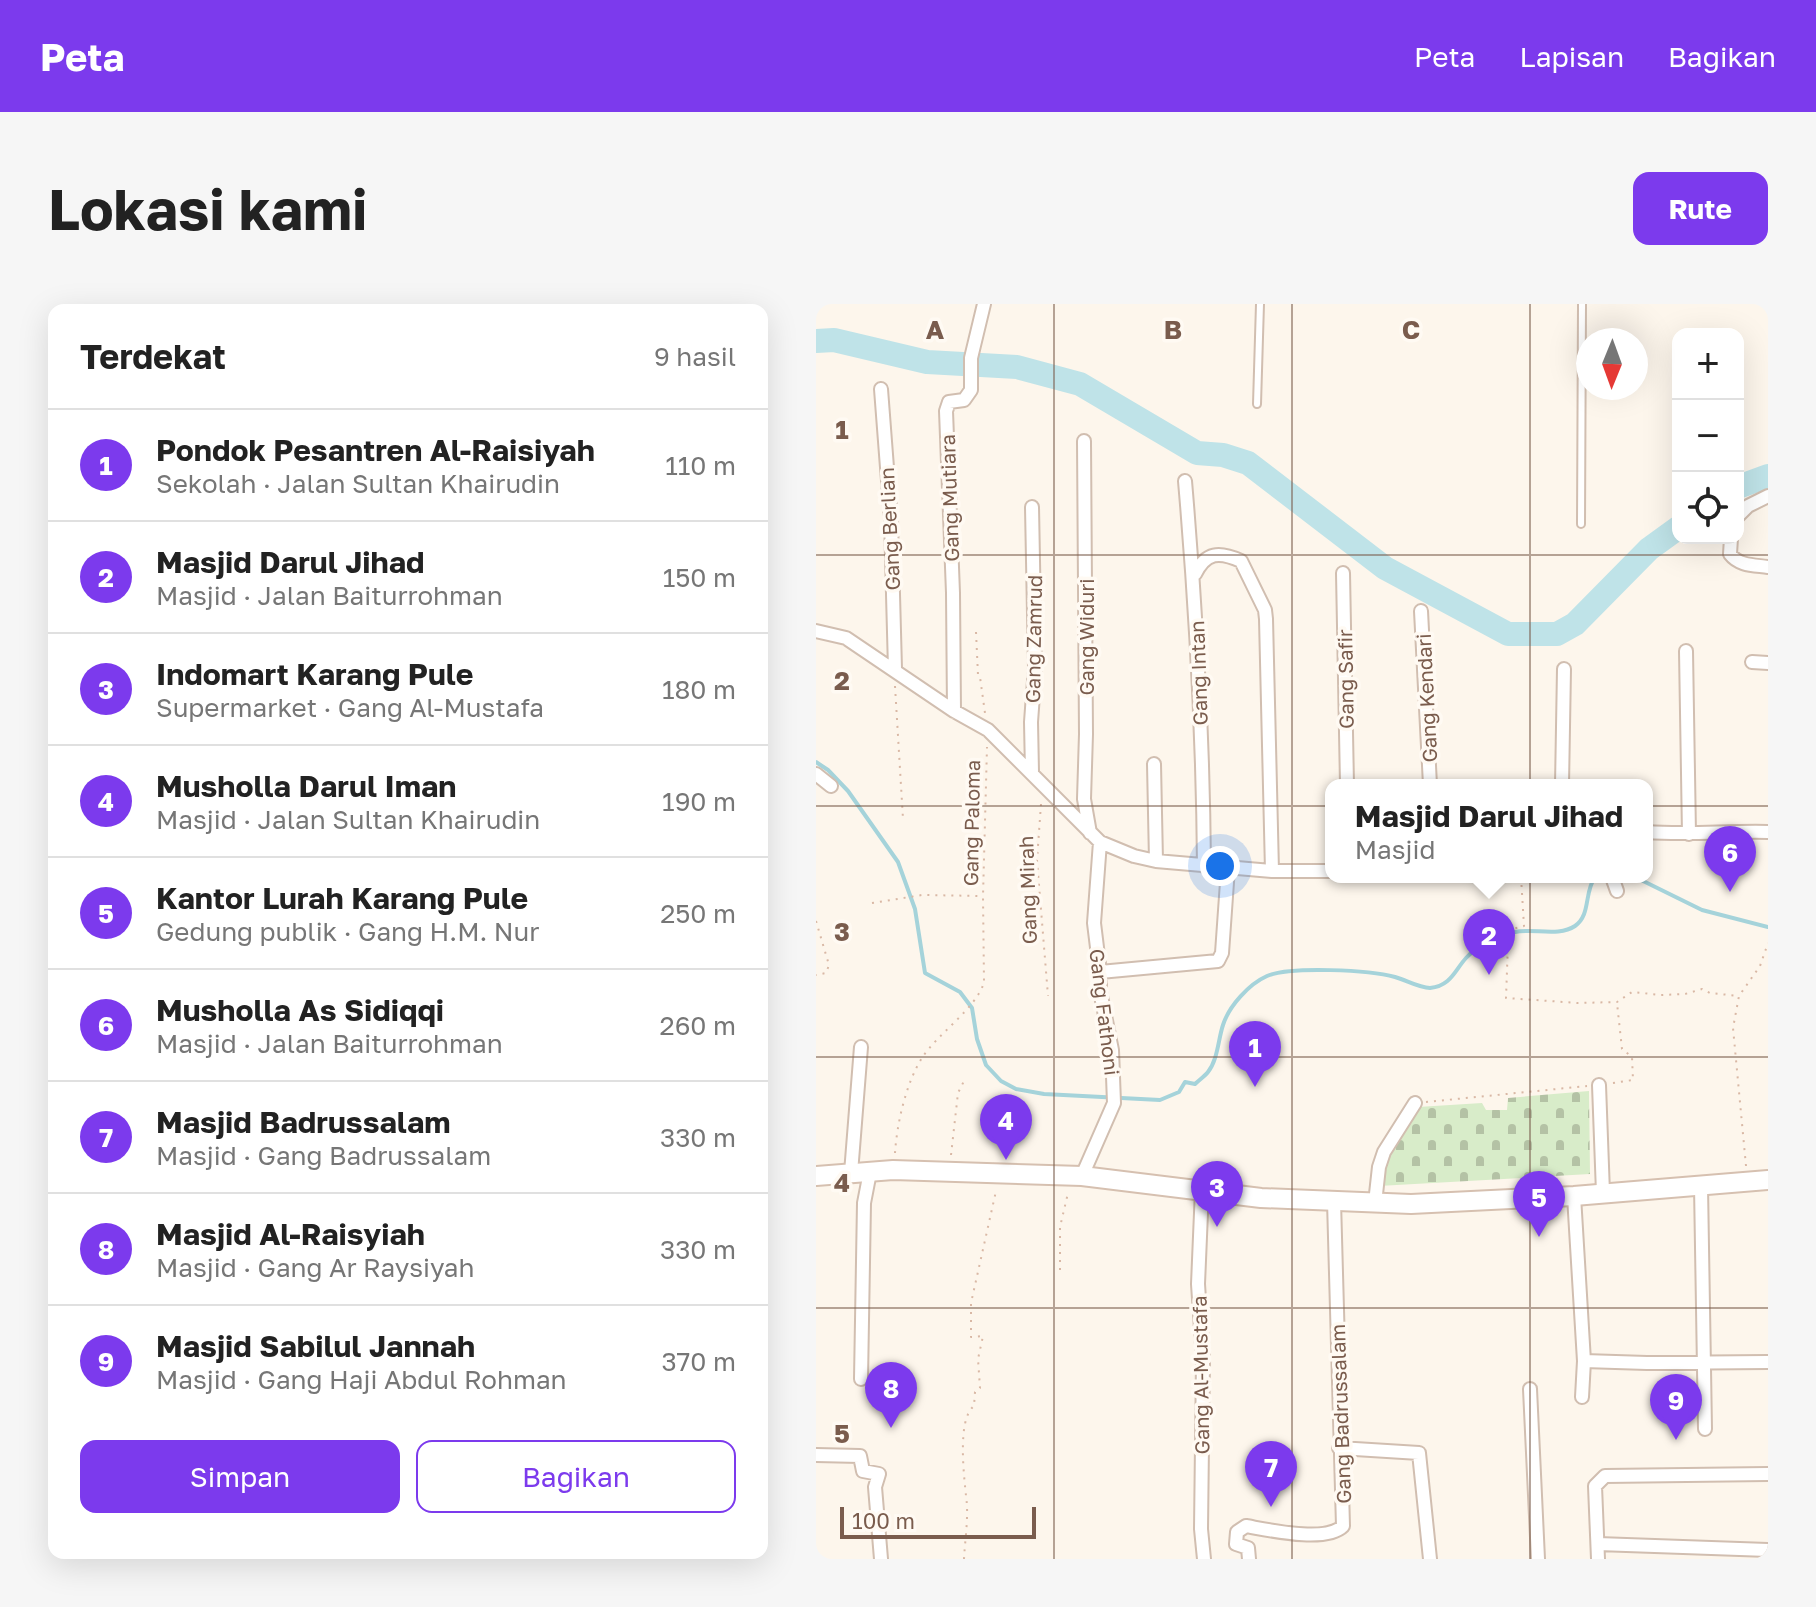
<!DOCTYPE html>
<html lang="id">
<meta charset="utf-8">
<style>
body{margin:0;font-family:"Golos Text",sans-serif;background:#f6f6f6;color:#222}
.controls{position:absolute;right:24px;top:24px;display:grid;overflow:hidden;border-radius:16px;box-shadow:0 8px 32px #0002}
.controls button{width:72px;height:72px;display:grid;place-items:center;padding:0;border:0;border-bottom:2px solid #e0e0e0;background:#fff;color:#222;font:40px sans-serif}
.compass{position:absolute;left:760px;top:24px;width:72px;height:72px;border-radius:50%;background:#fff;box-shadow:0 8px 32px #0002;rotate:181deg}
.scale{position:absolute;left:24px;bottom:20px;width:196px;box-sizing:border-box;padding-left:8px;border:4px solid #7a5c4d;border-top:0;font-size:22px;line-height:28px;white-space:nowrap;color:#7a5c4d;-webkit-text-stroke:6px #fffaf3;paint-order:stroke}
.you{position:absolute;left:404px;top:562px;width:28px;height:28px;margin:-20px;border:6px solid #fff;border-radius:50%;background:#1a73e8;box-shadow:0 0 0 12px #1a73e833}
.badge{display:grid;place-items:center;width:52px;height:52px;border-radius:50%;background:#7c3aed;color:#fff;font-size:26px;font-weight:700}
.pin{position:absolute;translate:-50% -66px;filter:drop-shadow(0 2px 4px #0008)}
.pin::after{content:'';position:absolute;top:42px;width:28px;height:24px;background:inherit;clip-path:polygon(0 0,100% 0,50% 100%)}
.popup{position:absolute;left:509px;top:475px;width:328px;height:104px;box-sizing:border-box;display:grid;place-content:center;border-radius:16px;background:#fff;filter:drop-shadow(0 2px 6px #0005);font-size:26px;white-space:nowrap;color:#767676}
.popup b{font-size:30px;color:#222}
.popup::after{content:'';position:absolute;left:50%;top:100%;margin-left:-16px;border:16px solid transparent;border-top-color:#fff}
.list{margin:0;padding:0;list-style:none}
h2{display:flex;justify-content:space-between;align-items:center;height:104px;margin:0;padding:0 32px;font-size:34px}
h2 small{font-size:26px;font-weight:400;color:#767676}
.list li{display:grid;grid-template-columns:52px 1fr auto;gap:24px;align-items:center;box-sizing:border-box;height:112px;padding:0 32px;border-top:2px solid #e0e0e0}
.list b{display:block;font-size:30px;white-space:nowrap}
.list p{margin:0;font-size:26px;white-space:nowrap;color:#767676}
.list em{font-size:26px;font-style:normal;color:#767676}
.actions{display:flex;gap:16px;padding:24px 32px}
.actions a{flex:1;padding:18px 0;border:2px solid #7c3aed;border-radius:16px;text-align:center;font-size:28px;color:#7c3aed}
.actions .main{background:#7c3aed;color:#fff}
.icon{flex:none;width:44px;height:44px;fill:none;stroke:currentColor;stroke-width:2;stroke-linecap:round;stroke-linejoin:round}
.map{position:relative;flex:none;width:952px;height:1255px;overflow:hidden;border-radius:16px}
header{display:flex;align-items:center;gap:48px;box-sizing:border-box;height:112px;padding:0 40px;background:#7c3aed;color:#fff}
header strong{font-size:38px}
nav{display:flex;gap:44px;margin-inline-start:auto;font-size:28px}
.intro{display:flex;align-items:center;justify-content:space-between;box-sizing:border-box;height:192px;padding:0 48px}
h1{margin:0;font-size:56px}
.button{padding:20px 36px;border-radius:16px;background:#7c3aed;color:#fff;font-size:28px;font-weight:700}
main{display:flex;gap:48px;padding:0 48px}
aside{flex:1;background:#fff;border-radius:16px;box-shadow:0 8px 32px #0002}
.map>svg:first-child{display:block}
</style>
<header>
<strong>Peta</strong>
<nav><a>Peta</a><a>Lapisan</a><a>Bagikan</a></nav>
</header>
<div class="intro"><h1>Lokasi kami</h1><a class="button">Rute</a></div>
<main>
<aside>
<h2>Terdekat<small>9 hasil</small></h2>
<ul class="list">
<li><span class="badge">1</span><div><b>Pondok Pesantren Al-Raisiyah</b><p>Sekolah · Jalan Sultan Khairudin</p></div><em>110 m</em></li>
<li><span class="badge">2</span><div><b>Masjid Darul Jihad</b><p>Masjid · Jalan Baiturrohman</p></div><em>150 m</em></li>
<li><span class="badge">3</span><div><b>Indomart Karang Pule</b><p>Supermarket · Gang Al-Mustafa</p></div><em>180 m</em></li>
<li><span class="badge">4</span><div><b>Musholla Darul Iman</b><p>Masjid · Jalan Sultan Khairudin</p></div><em>190 m</em></li>
<li><span class="badge">5</span><div><b>Kantor Lurah Karang Pule</b><p>Gedung publik · Gang H.M. Nur</p></div><em>250 m</em></li>
<li><span class="badge">6</span><div><b>Musholla As Sidiqqi</b><p>Masjid · Jalan Baiturrohman</p></div><em>260 m</em></li>
<li><span class="badge">7</span><div><b>Masjid Badrussalam</b><p>Masjid · Gang Badrussalam</p></div><em>330 m</em></li>
<li><span class="badge">8</span><div><b>Masjid Al-Raisyiah</b><p>Masjid · Gang Ar Raysiyah</p></div><em>330 m</em></li>
<li><span class="badge">9</span><div><b>Masjid Sabilul Jannah</b><p>Masjid · Gang Haji Abdul Rohman</p></div><em>370 m</em></li>
</ul>
<div class="actions"><a class="main">Simpan</a><a>Bagikan</a></div>
</aside>
<div class="map">
<svg width="952" height="1255" viewBox="0 0 952 1255">
<defs>
<pattern id="cemetery-stones" width="16" height="16" patternUnits="userSpaceOnUse" patternTransform="scale(2)"><rect width="16" height="16" fill="#d8ecc9"/><path d="M2 7V4a2 2 0 0 1 4 0v3zM10 15v-3a2 2 0 0 1 4 0v3z" fill="#b4c2a5"/></pattern>
</defs>
<rect width="100%" height="100%" fill="#fdf6ec"/>
<!-- cemetery -->
<path fill="url(#cemetery-stones)" d="M 773,787 L 774,870 L 563,882 L 568,850 L 602,803 L 666,799 L 670,806 L 691,806 L 692,794 Z"/>
<g fill="none" stroke-linecap="round" stroke-linejoin="round">
<!-- stream -->
<path stroke="#a5d3da" stroke-width="4" d="M 0,458 L 12,466 L 32,487 L 82,558 L 99,605 L 109,669 L 144,688 L 156,704 L 161,735 L 170,761 L 185,777 L 200,785 L 228,790 L 344,796 L 363,788 L 369,778 L 379,780 C 383,776 389,772 392,768 C 402,755 402,736 407,721 C 413,702 433,680 451,672 C 474,662 554,666 579,673 C 590,676 603,684 614,684 C 635,682 639,666 650,654 C 662,641 682,632 699,628 C 717,624 743,633 759,622 C 775,611 768,588 779,573
M 819,573 L 886,606 L 952,623"/>
<!-- river -->
<path stroke="#bfe3e8" stroke-width="24" d="M 0,37 L 18,36 L 111,58 L 201,63 L 264,80 L 381,149 L 407,151 L 432,159 L 569,264 L 692,330 L 741,330 L 759,320 L 833,245 L 862,224
M 922,183 L 952,172"/>
<!-- lane casing -->
<g stroke="#d1beb0" stroke-width="10">
<path id="lane" d="M 441,100 L 444,0
M 765,220 L 766,0"/>
</g>
<!-- street casing -->
<g stroke="#d1beb0" stroke-width="16">
<path id="street" d="M 65,85 L 75,216 L 79,365
M 268,137 L 270,430 L 268,495 L 274,529
M 369,177 C 380,305 387,433 388,562
M 922,212 L 932,202 L 952,192
M 915,234 L 914,250 C 923,262 938,261 952,263
M 527,269 L 531,481
M 379,270 C 390,248 403,247 425,257 L 449,306 L 450,315 L 456,567
M 605,307 L 614,481
M 0,327 L 30,334 L 138,407 L 172,426 L 284,538 L 318,552 L 340,557 L 456,567 L 515,567
M 870,347 L 873,530
M 936,358 L 952,359
M 138,407 L 137,289 L 130,107 L 133,98 L 148,96 L 155,86 L 155,54 L 168,0
M 338,460 L 340,557
M 216,468 L 215,418 L 219,363 L 216,203
M 0,470 L 15,482
M 746,481 L 748,365
M 831,528 C 871,531 911,527 952,528
M 796,573 L 801,587
M 284,668 L 402,657 L 406,649 L 412,564
M 783,781 L 787,889
M 35,869 L 45,743
M 266,872 L 298,799 L 296,746 L 284,687 L 284,668 L 278,619 L 284,538
M 885,882 L 889,1125
M 386,885 L 382,980 L 387,1056 L 385,1225 L 388,1255
M 758,892 L 768,1057 L 766,1093
M 559,899 L 563,863 L 568,848 L 599,799
M 768,1057 L 831,1059 L 952,1058
M 45,1075 L 48,899 L 54,868
M 714,1085 L 722,1255
M 523,1144 L 603,1149 L 614,1255
M 0,1151 L 44,1152 L 47,1167 L 63,1170 L 59,1183 L 65,1255
M 782,1240 L 952,1246
M 433,1255 L 432,1244 L 420,1240 L 421,1228 L 430,1222 C 453,1226 510,1239 527,1222 L 518,897
M 782,1255 L 779,1182 L 789,1172 L 952,1170"/>
</g>
<!-- secondary casing -->
<g stroke="#d6c0b0" stroke-width="22">
<path id="secondary" d="M 0,872 L 77,866 L 266,872 L 445,894 L 595,900 L 758,892 L 952,876"/>
</g>
<!-- path -->
<path stroke="#d9b8a5" stroke-width="2" stroke-dasharray="2 6" stroke-linecap="butt" d="M 160,328 L 162,371 L 164,373 L 169,409
M 79,382 L 87,515
M 225,500 L 221,556 L 232,692
M 705,573 L 708,622 L 688,627 L 692,639 L 690,694 L 762,699 L 801,698 L 816,688 L 845,691 L 869,690 L 886,685 L 894,689 L 923,692
M 56,599 L 106,591 L 166,592
M 0,617 L 13,661 L 10,669 L 0,671
M 797,779 L 817,776 L 816,753 L 806,745 L 801,699
M 610,798 L 771,782
M 79,849 C 81,819 90,779 106,754 C 121,730 161,704 168,678 L 167,592 L 171,443
M 135,851 L 142,789 L 149,775
M 930,862 L 917,724 L 923,692 L 944,662 L 952,639
M 244,966 L 244,923 L 252,889
M 148,1255 C 149,1235 153,1212 150,1192 C 148,1171 141,1115 158,1102 L 159,1088 L 164,1084 L 162,1055 L 167,1032 L 155,1033 L 155,999 L 180,887"/>
<!-- lane -->
<use href="#lane" stroke="#fff" stroke-width="6"/>
<!-- street -->
<use href="#street" stroke="#fff" stroke-width="12"/>
<!-- secondary -->
<use href="#secondary" stroke="#fff" stroke-width="18"/>
</g>
<!-- grid -->
<path fill="none" stroke="#7a5c4d" stroke-width="2" stroke-opacity="0.55" d="M 238,0 L 238,1255M 476,0 L 476,1255M 714,0 L 714,1255M 0,251 L 952,251M 0,502 L 952,502M 0,753 L 952,753M 0,1004 L 952,1004"/>
<g text-anchor="middle" dominant-baseline="central" stroke-width="7" stroke-linejoin="round" paint-order="stroke">
<!-- street labels -->
<g font-size="20" fill="#7a5c4d" stroke="#fffaf3">
<text transform="translate(133 194) rotate(-92)">Gang Mutiara</text>
<text transform="translate(73 225) rotate(-93)">Gang Berlian</text>
<text transform="translate(270 333) rotate(-90)">Gang Widuri</text>
<text transform="translate(217 335) rotate(-89)">Gang Zamrud</text>
<text transform="translate(382 369) rotate(-92)">Gang Intan</text>
<text transform="translate(529 375) rotate(-91)">Gang Safir</text>
<text transform="translate(610 394) rotate(-93)">Gang Kendari</text>
<text transform="translate(155 519) rotate(-89)">Gang Paloma</text>
<text transform="translate(211 586) rotate(-92)">Gang Mirah</text>
<text transform="translate(289 708) rotate(83)">Gang Fathoni</text>
<text transform="translate(384 1071) rotate(-91)">Gang Al-Mustafa</text>
<text transform="translate(524 1110) rotate(-92)">Gang Badrussalam</text>
</g>
</g>
<g font-size="26" text-anchor="middle" font-weight="bold" fill="#7a5c4d" stroke="#fffaf3" stroke-width="7" stroke-linejoin="round" paint-order="stroke">
<text x="119" y="35">A</text>
<text x="357" y="35">B</text>
<text x="595" y="35">C</text>
<text x="26" y="135">1</text>
<text x="26" y="386">2</text>
<text x="26" y="637">3</text>
<text x="26" y="888">4</text>
<text x="26" y="1139">5</text>
</g>
</svg>
<div class="controls">
<button>+</button>
<button>−</button>
<button><svg class="icon" aria-label="locate" viewBox="0 0 24 24"><circle cx="12" cy="12" r="6"/><path d="M12 2v4M12 18v4M2 12h4M18 12h4"/></svg></button>
</div>
<svg class="compass" viewBox="-18 -18 36 36"><path d="M0-13l5 13h-10z" fill="#e53935"/><path d="M0 13l5-13h-10z" fill="#767676"/></svg>
<div class="scale">100 m</div>
<div class="you"></div>
<div class="pin badge" style="left:439px;top:783px">1</div>
<div class="pin badge" style="left:673px;top:671px">2</div>
<div class="popup"><b>Masjid Darul Jihad</b>Masjid</div>
<div class="pin badge" style="left:401px;top:923px">3</div>
<div class="pin badge" style="left:190px;top:856px">4</div>
<div class="pin badge" style="left:723px;top:933px">5</div>
<div class="pin badge" style="left:914px;top:588px">6</div>
<div class="pin badge" style="left:455px;top:1203px">7</div>
<div class="pin badge" style="left:75px;top:1124px">8</div>
<div class="pin badge" style="left:860px;top:1136px">9</div>
</div>
</main>
